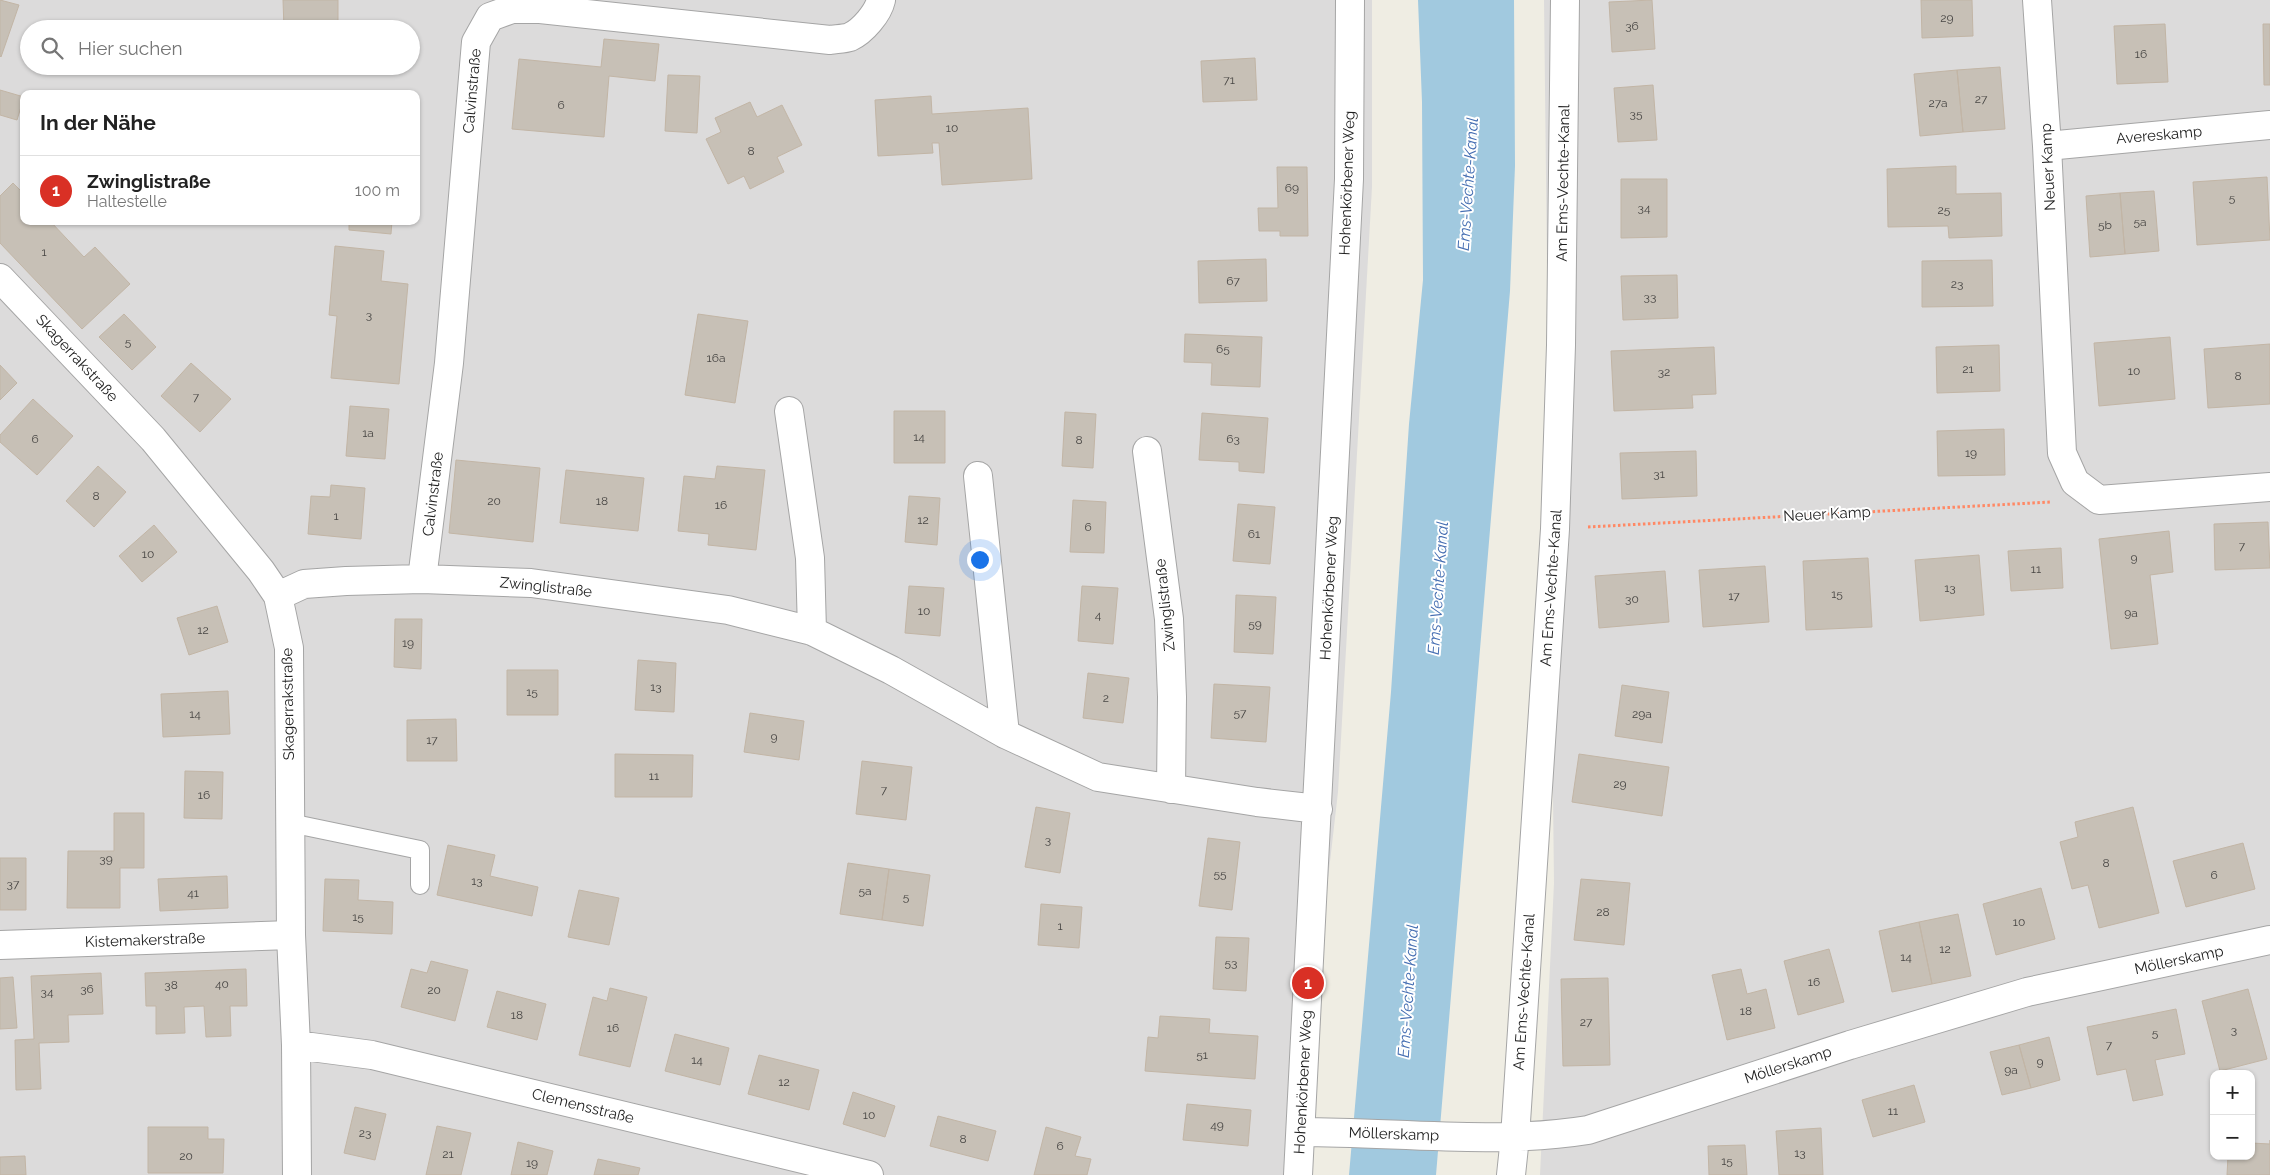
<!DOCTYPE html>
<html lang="de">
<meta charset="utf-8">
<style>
body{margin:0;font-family:Raleway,sans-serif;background:#f2f2f2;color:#222}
.controls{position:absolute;right:15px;bottom:15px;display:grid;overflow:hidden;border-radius:10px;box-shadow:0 1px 4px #0004}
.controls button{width:45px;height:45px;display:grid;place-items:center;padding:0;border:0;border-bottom:1px solid #e0e0e0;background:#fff;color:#222;font:25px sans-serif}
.you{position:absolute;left:979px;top:559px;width:18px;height:18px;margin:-12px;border:4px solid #fff;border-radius:50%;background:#1a73e8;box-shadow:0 0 0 8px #1a73e833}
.badge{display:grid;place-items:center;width:32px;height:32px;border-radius:50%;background:#d93025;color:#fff;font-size:16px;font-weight:700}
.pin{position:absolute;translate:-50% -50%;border:2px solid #fff;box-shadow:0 1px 5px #0006}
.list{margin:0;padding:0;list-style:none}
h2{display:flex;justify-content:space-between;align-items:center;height:65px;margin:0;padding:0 20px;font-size:21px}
h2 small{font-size:16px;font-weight:400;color:#767676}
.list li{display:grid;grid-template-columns:32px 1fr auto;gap:15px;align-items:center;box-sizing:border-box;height:70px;padding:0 20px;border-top:1px solid #e0e0e0}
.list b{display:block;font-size:19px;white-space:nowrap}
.list p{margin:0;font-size:16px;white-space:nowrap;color:#767676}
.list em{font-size:16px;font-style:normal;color:#767676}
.icon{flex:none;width:28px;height:28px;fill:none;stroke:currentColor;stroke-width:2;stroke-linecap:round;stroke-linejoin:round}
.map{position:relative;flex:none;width:2270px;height:1175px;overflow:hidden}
.search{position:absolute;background:#fff;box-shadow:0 1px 4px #0004;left:20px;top:20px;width:400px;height:55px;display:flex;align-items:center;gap:12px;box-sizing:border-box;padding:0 18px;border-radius:28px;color:#767676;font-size:19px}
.panel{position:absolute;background:#fff;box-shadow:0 1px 4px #0004;left:20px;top:90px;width:400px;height:135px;border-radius:10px}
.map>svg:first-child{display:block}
</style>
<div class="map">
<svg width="2270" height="1175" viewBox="0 0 2270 1175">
<rect width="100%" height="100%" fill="#efede3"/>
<!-- residential -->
<path fill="#dcdbdb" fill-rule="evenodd" d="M 0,0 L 1372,0 L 1372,187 L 1338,792 L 1294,1175 L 0,1175 ZM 29,29 L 411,29 L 411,66 L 29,66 ZM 24,94 L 416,94 L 416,221 L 24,221 Z
M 1544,0 L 2270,0 L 2270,1175 L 1540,1175 L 1554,883 ZM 2214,1074 L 2251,1074 L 2251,1156 L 2214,1156 Z"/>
<!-- water -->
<path fill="#a1c9df" d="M 1418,0 L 1514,0 L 1515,166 L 1510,291 L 1436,1175 L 1349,1175 L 1391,692 L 1409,424 L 1423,280 L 1422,102 Z"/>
<!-- building -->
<path fill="#c7c0b6" stroke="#c2b5a5" d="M 0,0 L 19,5 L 1,57 L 0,56 Z
M 283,0 L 338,0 L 338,29 L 284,29 Z
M 1652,0 L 1655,49 L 1612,52 L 1609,2 Z
M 1921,0 L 1972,0 L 1973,36 L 1922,38 Z
M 2165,24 L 2168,82 L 2117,84 L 2114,26 Z
M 2263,24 L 2270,24 L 2270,85 L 2264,85 Z
M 604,39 L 659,44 L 655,81 L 609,76 L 604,137 L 512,129 L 519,59 L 601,67 Z
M 1255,58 L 1257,100 L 1203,102 L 1201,61 Z
M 2000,67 L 2005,129 L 1963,132 L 1957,70 Z
M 1957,70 L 1963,132 L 1920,136 L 1914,74 Z
M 668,75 L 700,76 L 697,133 L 665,131 Z
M 1653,85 L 1657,140 L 1618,142 L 1614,88 Z
M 0,90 L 24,97 L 17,120 L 0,115 Z
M 931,96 L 932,114 L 1028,108 L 1032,179 L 942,185 L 939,143 L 932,143 L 933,153 L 878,156 L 875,100 Z
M 750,102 L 757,117 L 782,105 L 802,145 L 777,157 L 784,172 L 750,189 L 744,176 L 728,184 L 706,139 L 721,132 L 715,118 Z
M 1956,166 L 1956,194 L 2001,193 L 2002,236 L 1949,238 L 1948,226 L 1888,227 L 1887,169 Z
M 1277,167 L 1307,167 L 1308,236 L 1280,236 L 1280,231 L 1259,231 L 1258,208 L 1278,208 Z
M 2267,177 L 2270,240 L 2197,245 L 2193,182 Z
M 1621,179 L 1667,179 L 1667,237 L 1621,238 Z
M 13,183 L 24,194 L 24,221 L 50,221 L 84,257 L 95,247 L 130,284 L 82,329 L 0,243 L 0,196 Z
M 2154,191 L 2159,251 L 2125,254 L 2120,193 Z
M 2120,193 L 2125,254 L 2090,257 L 2086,196 Z
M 349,221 L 392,221 L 391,234 L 349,230 Z
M 335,246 L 384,251 L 381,281 L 408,284 L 399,384 L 331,378 L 337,316 L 329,315 Z
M 1266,259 L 1267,301 L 1199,303 L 1198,261 Z
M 1992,260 L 1993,306 L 1922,307 L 1922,261 Z
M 1677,275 L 1678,318 L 1623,320 L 1621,276 Z
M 124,314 L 156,347 L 132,370 L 99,337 Z
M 698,314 L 748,321 L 735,403 L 685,395 Z
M 1185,334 L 1262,337 L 1260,387 L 1211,385 L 1212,363 L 1184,362 Z
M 2170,337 L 2175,399 L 2099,406 L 2094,343 Z
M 2270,344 L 2270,404 L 2208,408 L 2204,349 Z
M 1999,345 L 2000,391 L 1937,393 L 1936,347 Z
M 1714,347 L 1716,394 L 1692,395 L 1693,408 L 1614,411 L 1611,351 Z
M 191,363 L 231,399 L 200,432 L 161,396 Z
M 0,365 L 17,383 L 0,400 Z
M 33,399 L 73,436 L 37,475 L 0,442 L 0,435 Z
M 350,406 L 389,409 L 385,459 L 346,456 Z
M 894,411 L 945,411 L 945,463 L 894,463 Z
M 1065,412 L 1096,414 L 1093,468 L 1062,466 Z
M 1202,413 L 1268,418 L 1264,473 L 1239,471 L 1239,462 L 1199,460 Z
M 2004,429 L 2005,475 L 1938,476 L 1937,431 Z
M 1696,451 L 1697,496 L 1622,499 L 1620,453 Z
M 456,460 L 540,468 L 533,542 L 449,533 Z
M 98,466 L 126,492 L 94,527 L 66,501 Z
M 717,466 L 765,470 L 756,550 L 708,545 L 709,534 L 678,531 L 684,476 L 715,479 Z
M 566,470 L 644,478 L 638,531 L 560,523 Z
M 331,485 L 365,488 L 361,539 L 308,534 L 311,496 L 330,497 Z
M 909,496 L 940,498 L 937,545 L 905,542 Z
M 1073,500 L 1106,502 L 1104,553 L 1070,552 Z
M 1238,504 L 1275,507 L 1270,564 L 1233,561 Z
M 2268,522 L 2270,568 L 2215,570 L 2214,524 Z
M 154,525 L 177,552 L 142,582 L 119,556 Z
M 2169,531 L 2173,572 L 2150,575 L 2158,644 L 2111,649 L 2099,539 Z
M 2061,548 L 2063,588 L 2011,591 L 2008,551 Z
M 1979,555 L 1984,615 L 1920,621 L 1915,560 Z
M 1868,558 L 1872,627 L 1806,630 L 1803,561 Z
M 1765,566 L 1769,622 L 1703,627 L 1699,570 Z
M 1665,571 L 1669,622 L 1599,628 L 1595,576 Z
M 909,586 L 944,588 L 940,636 L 905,633 Z
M 1082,586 L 1118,588 L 1113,644 L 1078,641 Z
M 1236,595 L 1276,597 L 1273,654 L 1234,652 Z
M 217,606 L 228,642 L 189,655 L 177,618 Z
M 395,619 L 422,619 L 421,669 L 394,667 Z
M 638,660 L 676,663 L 674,712 L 635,710 Z
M 507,670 L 558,670 L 558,715 L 507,715 Z
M 1088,673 L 1129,678 L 1123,723 L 1083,718 Z
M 1214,684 L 1270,687 L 1266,742 L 1211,738 Z
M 1622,685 L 1669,692 L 1662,743 L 1615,736 Z
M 228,691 L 230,734 L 163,737 L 161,694 Z
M 750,713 L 804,721 L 799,760 L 744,752 Z
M 456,719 L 457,761 L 407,761 L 407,720 Z
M 615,754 L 693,755 L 692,797 L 615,797 Z
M 1579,754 L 1669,767 L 1662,816 L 1572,802 Z
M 862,761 L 912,767 L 906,820 L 856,814 Z
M 185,771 L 223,772 L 222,819 L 184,818 Z
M 1036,807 L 1070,813 L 1060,873 L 1025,867 Z
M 2133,807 L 2159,913 L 2099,928 L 2088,885 L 2072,889 L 2060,842 L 2078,837 L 2075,822 Z
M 114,813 L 144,813 L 144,868 L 120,868 L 120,908 L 67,908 L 68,851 L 114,851 Z
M 1208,838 L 1240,842 L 1232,910 L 1199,906 Z
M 2243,843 L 2255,889 L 2186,907 L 2173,861 Z
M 448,845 L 495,855 L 490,876 L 538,887 L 532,916 L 437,895 Z
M 0,858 L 26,858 L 26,910 L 0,910 Z
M 848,863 L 889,869 L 882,920 L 840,914 Z
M 889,869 L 930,875 L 923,926 L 882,920 Z
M 227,876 L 228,908 L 160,911 L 158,879 Z
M 325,879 L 359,880 L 358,900 L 393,902 L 392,934 L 323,931 Z
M 1581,879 L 1630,883 L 1624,945 L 1574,940 Z
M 2041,888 L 2055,939 L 1996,955 L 1983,904 Z
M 579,890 L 619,898 L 609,945 L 568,937 Z
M 1041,904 L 1082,907 L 1079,948 L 1038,945 Z
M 1958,914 L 1971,976 L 1932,984 L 1919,922 Z
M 1919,922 L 1932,984 L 1892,992 L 1879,931 Z
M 1216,937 L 1249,938 L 1246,991 L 1213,989 Z
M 1829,949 L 1844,1002 L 1798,1015 L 1784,961 Z
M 431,961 L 468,970 L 455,1021 L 401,1007 L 411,969 L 427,973 Z
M 246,969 L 247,1006 L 230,1006 L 231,1036 L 206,1037 L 204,1006 L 184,1007 L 185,1033 L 156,1034 L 156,1006 L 146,1006 L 145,973 Z
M 1741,969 L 1747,994 L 1766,989 L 1775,1028 L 1727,1040 L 1712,975 Z
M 101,973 L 103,1014 L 68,1015 L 69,1042 L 39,1043 L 41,1089 L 16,1090 L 15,1040 L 34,1039 L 31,976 Z
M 13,977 L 17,1028 L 0,1029 L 0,978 Z
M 1608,978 L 1610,1065 L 1563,1066 L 1561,979 Z
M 610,988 L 647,997 L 630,1067 L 579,1055 L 593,997 L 607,1001 Z
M 2248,989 L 2267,1059 L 2220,1071 L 2202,1001 Z
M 497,991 L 546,1004 L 537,1040 L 487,1027 Z
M 2176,1009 L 2185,1054 L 2155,1060 L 2163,1095 L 2133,1101 L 2126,1069 L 2097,1075 L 2087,1027 Z
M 1160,1016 L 1210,1019 L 1209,1033 L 1258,1036 L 1255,1079 L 1145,1071 L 1148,1037 L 1158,1038 Z
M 675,1034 L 729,1048 L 720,1085 L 665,1071 Z
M 2049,1037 L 2060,1080 L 2031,1088 L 2019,1045 Z
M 2019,1045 L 2031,1088 L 2002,1095 L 1990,1052 Z
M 759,1055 L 819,1070 L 809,1110 L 748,1094 Z
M 1914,1085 L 1925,1122 L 1873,1137 L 1862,1100 Z
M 853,1092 L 895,1106 L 885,1137 L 843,1124 Z
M 1187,1104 L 1251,1110 L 1248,1146 L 1183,1140 Z
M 355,1107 L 386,1114 L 375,1160 L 344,1153 Z
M 938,1116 L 996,1131 L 988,1161 L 930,1146 Z
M 437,1126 L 471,1133 L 461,1175 L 426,1175 Z
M 148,1127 L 208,1127 L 208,1139 L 224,1139 L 223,1173 L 148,1173 Z
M 1046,1127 L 1081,1137 L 1075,1156 L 1091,1159 L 1087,1175 L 1034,1175 Z
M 1821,1128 L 1823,1175 L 1779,1175 L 1776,1131 Z
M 2270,1140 L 2270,1175 L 2227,1175 L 2228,1156 L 2251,1156 L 2251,1143 L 2270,1144 Z
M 518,1142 L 553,1151 L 547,1175 L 511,1175 Z
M 1745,1145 L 1747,1175 L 1709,1175 L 1708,1146 Z
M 25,1156 L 26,1175 L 0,1175 L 0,1157 Z
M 598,1159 L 640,1168 L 638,1175 L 594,1175 Z"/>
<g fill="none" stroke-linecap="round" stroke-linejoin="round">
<!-- lane casing -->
<g stroke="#a5a5a5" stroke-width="20">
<path id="lane" d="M 290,823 L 420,850 L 420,885"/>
</g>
<!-- street casing -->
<g stroke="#a5a5a5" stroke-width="30">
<path id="street" d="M 2037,0 L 2047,146 L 2062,453 L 2075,482 L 2099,500 L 2270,487
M 2047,146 L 2270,125
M 0,278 L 153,439 L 261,571 L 278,596 L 289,648 L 291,935 L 296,1045 L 297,1175
M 789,411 L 810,558 L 812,631
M 1147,451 L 1169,619 L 1172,697 L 1171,789
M 978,476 L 1005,734
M 422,579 L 449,363 L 476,42 L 490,17 L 512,9 L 540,9 L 830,40 C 836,39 844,39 850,37 C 863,31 878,13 881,0
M 278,596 L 304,584 L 346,581 L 422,579 L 531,583 L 728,610 L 812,631 L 891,670 L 1005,734 L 1098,777 L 1257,802 L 1318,809
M 0,945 L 291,935
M 296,1045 L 372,1055 L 869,1175
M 1301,1132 C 1396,1132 1494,1145 1588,1130 L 1850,1045 L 2027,992 L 2270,940
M 1298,1175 L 1349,179 L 1350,0
M 1511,1175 L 1515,1137 L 1555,529 L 1561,345 L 1565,0"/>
</g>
<!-- path -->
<path stroke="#ff8864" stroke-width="3" stroke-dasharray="2.5 2.5" stroke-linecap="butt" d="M 1588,527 L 2051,502"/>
<!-- lane -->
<use href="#lane" stroke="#fff" stroke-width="18"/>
<!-- street -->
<use href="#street" stroke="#fff" stroke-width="28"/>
</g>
<g text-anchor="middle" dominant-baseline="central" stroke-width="4" stroke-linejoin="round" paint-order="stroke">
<!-- number labels -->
<g font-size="12" fill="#484644">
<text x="1947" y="18">29</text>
<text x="1632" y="26">36</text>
<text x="2141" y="54">16</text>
<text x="1229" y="80">71</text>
<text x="1981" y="99">27</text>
<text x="1938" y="103">27a</text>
<text x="561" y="105">6</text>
<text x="1636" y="114">35</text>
<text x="952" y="128">10</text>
<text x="751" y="151">8</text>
<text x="1292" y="188">69</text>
<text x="2232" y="198">5</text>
<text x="1644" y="208">34</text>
<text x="1944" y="210">25</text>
<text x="2140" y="222">5a</text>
<text x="2105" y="225">5b</text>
<text x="44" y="252">1</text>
<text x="1233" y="281">67</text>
<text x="1957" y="284">23</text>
<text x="1650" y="297">33</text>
<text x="369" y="315">3</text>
<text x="128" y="342">5</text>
<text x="1223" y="349">65</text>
<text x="716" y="358">16a</text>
<text x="1968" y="369">21</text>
<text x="2134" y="371">10</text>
<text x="1664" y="372">32</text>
<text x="2238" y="376">8</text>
<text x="196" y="397">7</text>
<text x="368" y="433">1a</text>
<text x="919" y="437">14</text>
<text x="35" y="439">6</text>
<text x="1233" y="439">63</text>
<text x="1079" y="440">8</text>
<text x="1971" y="453">19</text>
<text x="1659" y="474">31</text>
<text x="96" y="496">8</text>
<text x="494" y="501">20</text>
<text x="602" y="501">18</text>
<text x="721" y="505">16</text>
<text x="336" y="516">1</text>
<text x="923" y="520">12</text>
<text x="1088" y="527">6</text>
<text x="1254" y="534">61</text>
<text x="2242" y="546">7</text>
<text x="148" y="554">10</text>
<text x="2134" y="558">9</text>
<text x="2036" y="569">11</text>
<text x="1950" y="588">13</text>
<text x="1837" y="594">15</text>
<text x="1734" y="596">17</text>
<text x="1632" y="599">30</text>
<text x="924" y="611">10</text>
<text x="2131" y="613">9a</text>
<text x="1098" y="615">4</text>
<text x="1255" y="624">59</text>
<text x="203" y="630">12</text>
<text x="408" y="643">19</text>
<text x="656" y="687">13</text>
<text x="532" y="692">15</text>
<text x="1106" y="698">2</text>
<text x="1240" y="713">57</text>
<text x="195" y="714">14</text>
<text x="1642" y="714">29a</text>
<text x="774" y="737">9</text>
<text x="432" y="740">17</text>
<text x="654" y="776">11</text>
<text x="1620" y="784">29</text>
<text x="884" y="790">7</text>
<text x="204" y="795">16</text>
<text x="1048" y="840">3</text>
<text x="106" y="859">39</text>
<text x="2106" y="863">8</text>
<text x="1220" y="874">55</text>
<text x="2214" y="875">6</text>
<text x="477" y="881">13</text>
<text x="13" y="884">37</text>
<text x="865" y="891">5a</text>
<text x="193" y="893">41</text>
<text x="906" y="897">5</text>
<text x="1603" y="912">28</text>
<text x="358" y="917">15</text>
<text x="2019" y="922">10</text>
<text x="1060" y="926">1</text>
<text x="1945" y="949">12</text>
<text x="1906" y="957">14</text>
<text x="1231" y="963">53</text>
<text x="1814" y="982">16</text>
<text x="222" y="984">40</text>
<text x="171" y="985">38</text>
<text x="87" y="989">36</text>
<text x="434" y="990">20</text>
<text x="47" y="992">34</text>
<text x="1746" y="1011">18</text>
<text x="517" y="1015">18</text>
<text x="1586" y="1022">27</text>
<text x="613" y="1028">16</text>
<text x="2234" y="1030">3</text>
<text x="2155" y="1033">5</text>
<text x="2109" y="1045">7</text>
<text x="1202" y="1055">51</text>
<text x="697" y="1060">14</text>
<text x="2040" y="1062">9</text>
<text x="2011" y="1070">9a</text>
<text x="784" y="1082">12</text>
<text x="1893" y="1111">11</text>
<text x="869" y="1115">10</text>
<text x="1217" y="1125">49</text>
<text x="365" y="1133">23</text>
<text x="963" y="1139">8</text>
<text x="1060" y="1146">6</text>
<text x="1800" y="1153">13</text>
<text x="448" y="1154">21</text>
<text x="186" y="1156">20</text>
<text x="1727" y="1161">15</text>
<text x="532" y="1163">19</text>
</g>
<!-- street labels -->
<g font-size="15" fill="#1e1e1e" stroke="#fff">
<text transform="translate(472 91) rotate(-85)">Calvinstraße</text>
<text transform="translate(2159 135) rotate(-5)">Avereskamp</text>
<text transform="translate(2048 167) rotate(-93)">Neuer Kamp</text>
<text transform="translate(1347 183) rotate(-88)">Hohenkörbener Weg</text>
<text transform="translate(1563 183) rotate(-89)">Am Ems-Vechte-Kanal</text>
<text transform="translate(77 358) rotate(47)">Skagerrakstraße</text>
<text transform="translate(433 494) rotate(-83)">Calvinstraße</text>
<text transform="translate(1827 514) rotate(-3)">Neuer Kamp</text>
<text transform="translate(546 587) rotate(6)">Zwinglistraße</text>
<text transform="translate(1329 588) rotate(-87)">Hohenkörbener Weg</text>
<text transform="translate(1551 588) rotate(-86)">Am Ems-Vechte-Kanal</text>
<text transform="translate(1165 605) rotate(-96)">Zwinglistraße</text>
<text transform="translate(288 704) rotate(-91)">Skagerrakstraße</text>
<text transform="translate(145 940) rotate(-2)">Kistemakerstraße</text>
<text transform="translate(2179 960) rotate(-12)">Möllerskamp</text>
<text transform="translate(1524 992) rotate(-86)">Am Ems-Vechte-Kanal</text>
<text transform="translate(1788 1065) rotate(-18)">Möllerskamp</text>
<text transform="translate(1303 1082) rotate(-87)">Hohenkörbener Weg</text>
<text transform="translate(583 1106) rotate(14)">Clemensstraße</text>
<text transform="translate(1394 1134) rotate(2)">Möllerskamp</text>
</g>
<!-- water labels -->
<g font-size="16" font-style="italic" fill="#456eb2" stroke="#fff">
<text transform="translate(1468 184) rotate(-86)">Ems-Vechte-Kanal</text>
<text transform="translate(1438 588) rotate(-86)">Ems-Vechte-Kanal</text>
<text transform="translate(1408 991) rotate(-86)">Ems-Vechte-Kanal</text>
</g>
</g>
</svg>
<div class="controls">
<button>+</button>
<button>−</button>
</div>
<div class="you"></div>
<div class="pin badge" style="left:1308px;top:983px">1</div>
<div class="search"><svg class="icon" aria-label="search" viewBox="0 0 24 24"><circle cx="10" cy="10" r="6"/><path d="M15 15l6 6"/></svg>Hier suchen</div>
<section class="panel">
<h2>In der Nähe<small></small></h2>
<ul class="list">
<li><span class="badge">1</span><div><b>Zwinglistraße</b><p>Haltestelle</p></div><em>100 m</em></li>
</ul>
</section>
</div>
